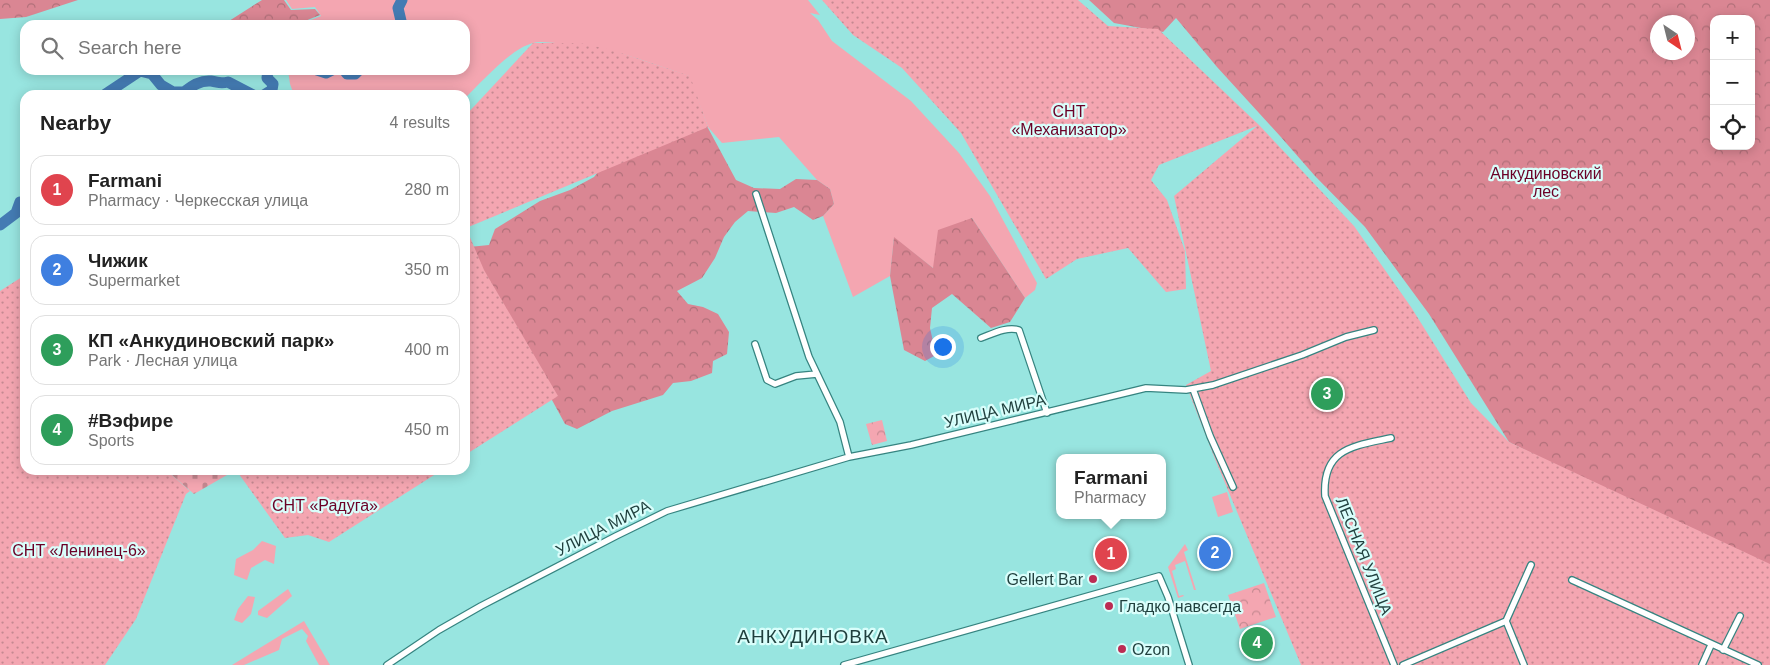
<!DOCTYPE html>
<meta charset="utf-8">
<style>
body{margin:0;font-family:Helvetica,sans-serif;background:#f2f2f2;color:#222}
.controls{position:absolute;right:15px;top:15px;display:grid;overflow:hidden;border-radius:10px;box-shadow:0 2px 12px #0003}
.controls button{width:45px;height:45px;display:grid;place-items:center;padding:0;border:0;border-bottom:1px solid #e0e0e0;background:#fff;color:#222;font:25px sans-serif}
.compass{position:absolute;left:1650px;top:15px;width:45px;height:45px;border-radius:50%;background:#fff;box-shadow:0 2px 12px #0003;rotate:145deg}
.you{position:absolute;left:942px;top:346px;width:18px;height:18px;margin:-12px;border:4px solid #fff;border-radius:50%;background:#1a73e8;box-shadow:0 0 0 8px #1a73e833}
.badge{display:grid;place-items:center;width:32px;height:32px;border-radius:50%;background:#111827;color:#fff;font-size:16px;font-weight:700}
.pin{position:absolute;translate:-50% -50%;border:2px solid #fff;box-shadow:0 1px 5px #0006}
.popup{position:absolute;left:1056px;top:454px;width:110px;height:65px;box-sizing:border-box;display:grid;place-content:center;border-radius:10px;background:#fff;filter:drop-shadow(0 1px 4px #0005);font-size:16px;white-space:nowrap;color:#767676}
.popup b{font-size:19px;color:#222}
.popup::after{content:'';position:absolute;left:50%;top:100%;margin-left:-10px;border:10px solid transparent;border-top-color:#fff}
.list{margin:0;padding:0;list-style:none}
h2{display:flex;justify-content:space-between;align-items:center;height:65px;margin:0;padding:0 20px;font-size:21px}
h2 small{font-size:16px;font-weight:400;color:#767676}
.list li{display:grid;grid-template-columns:32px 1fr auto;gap:15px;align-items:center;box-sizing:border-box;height:70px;margin:0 10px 10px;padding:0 10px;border:1px solid #e0e0e0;border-radius:15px}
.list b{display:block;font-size:19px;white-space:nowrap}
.list p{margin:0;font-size:16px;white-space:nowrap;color:#767676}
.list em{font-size:16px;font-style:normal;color:#767676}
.icon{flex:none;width:28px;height:28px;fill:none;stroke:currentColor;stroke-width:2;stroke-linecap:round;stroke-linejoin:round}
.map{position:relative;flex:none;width:1770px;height:665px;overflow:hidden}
.search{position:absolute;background:#fff;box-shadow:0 2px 12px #0003;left:20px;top:20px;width:450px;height:55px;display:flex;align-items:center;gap:12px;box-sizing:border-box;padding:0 18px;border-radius:15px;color:#767676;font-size:19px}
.panel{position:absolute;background:#fff;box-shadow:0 2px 12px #0003;left:20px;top:90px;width:450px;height:385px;border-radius:15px}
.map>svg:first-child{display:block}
</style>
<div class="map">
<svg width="1770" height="665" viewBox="0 0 1770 665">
<defs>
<pattern id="forest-crowns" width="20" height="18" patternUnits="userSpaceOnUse" patternTransform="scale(1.25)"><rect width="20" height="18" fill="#da8693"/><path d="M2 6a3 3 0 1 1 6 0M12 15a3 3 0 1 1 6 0" fill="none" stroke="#b06f79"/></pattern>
<pattern id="cemetery-stones" width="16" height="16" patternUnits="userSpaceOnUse" patternTransform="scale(1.25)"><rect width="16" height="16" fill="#f4a6b1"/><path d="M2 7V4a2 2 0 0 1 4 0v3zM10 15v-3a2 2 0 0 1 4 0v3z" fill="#c58991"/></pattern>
<pattern id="park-crowns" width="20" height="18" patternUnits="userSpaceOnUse" patternTransform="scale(1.25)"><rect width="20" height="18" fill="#f4a6b1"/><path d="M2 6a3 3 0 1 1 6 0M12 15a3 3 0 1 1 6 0" fill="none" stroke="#c58991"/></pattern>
<pattern id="garden-dots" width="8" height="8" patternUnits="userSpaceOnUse" patternTransform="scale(1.25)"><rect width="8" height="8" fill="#f4a6b1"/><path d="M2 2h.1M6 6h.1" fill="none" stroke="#c58991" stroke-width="1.8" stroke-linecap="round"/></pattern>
</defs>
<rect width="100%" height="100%" fill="#98e5e0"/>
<!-- grass -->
<path fill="#f4a6b1" d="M 286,0 L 399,0 L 396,9 L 400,25 L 298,25 L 321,16 L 315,7 L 292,9 Z
M 404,0 L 808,0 L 820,15 L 810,13 L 818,20 L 832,41 L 911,101 L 959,153 L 990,196 L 1037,283 L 1035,290 L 1025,298 L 972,218 L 933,268 L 894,238 L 890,276 L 853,297 L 823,216 L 834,204 L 830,189 L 817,180 L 779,137 L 722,143 L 708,127 L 689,76 C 644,61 604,44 556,43 C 549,43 540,41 533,43 C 510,49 482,82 465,98 L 465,95 L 294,95 L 290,84 L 288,70 L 314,70 L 326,75 L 333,71 L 341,71 L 346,75 L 355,77 L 362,70 L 465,70 L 465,25 L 404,25 C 400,15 400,10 404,0 Z
M 1227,492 L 1233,512 L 1218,517 L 1212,497 Z
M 262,541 L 276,546 L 274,564 L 265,560 L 251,568 L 247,580 L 234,575 L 236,559 L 253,550 Z
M 1185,544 L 1188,550 L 1184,552 L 1196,590 L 1194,590 L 1185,561 L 1175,565 L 1176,569 L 1172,571 L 1179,596 L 1183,595 L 1184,596 L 1178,598 L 1168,567 Z
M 288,589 L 292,596 L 267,618 L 258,615 L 258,611 Z
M 248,596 L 255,597 L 251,614 L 242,623 L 234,620 L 238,609 Z
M 304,621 L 330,665 L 319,665 L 306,641 L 308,636 L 302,629 L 282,639 L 279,650 L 244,665 L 232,665 Z"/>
<!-- forest -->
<path fill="url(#forest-crowns)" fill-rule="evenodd" d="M 0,0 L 78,0 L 26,17 L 0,19 Z
M 262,0 L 284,0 L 291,10 L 315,9 L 320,15 L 295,25 L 273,20 L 229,21 Z
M 1089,0 L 1770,0 L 1770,571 L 1509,442 L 1429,314 L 1365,227 L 1315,176 L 1280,136 L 1217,67 L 1176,18 L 1163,32 L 1114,23 ZM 1714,19 L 1751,19 L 1751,146 L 1714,146 ZM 1658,22 L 1688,22 L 1688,52 L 1658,52 Z
M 700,117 L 708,128 L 736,180 L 754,188 L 780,189 L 796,179 L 817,180 L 830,189 L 834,204 L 823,216 L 813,220 L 794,207 L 776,213 L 748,211 L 735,222 L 724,237 L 715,258 L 702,278 L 677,291 L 688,304 L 703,307 L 718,314 L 729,332 L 727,354 L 713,361 L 712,373 L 691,381 L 673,383 L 663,395 L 612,411 L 577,429 L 565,424 L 469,247 L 489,245 L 495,229 L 540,201 L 570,190 L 594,177 L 611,156 Z
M 972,218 L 1025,298 L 1010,322 L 991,328 L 952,294 L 932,308 L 930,328 L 936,355 L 925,361 L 904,350 L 890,276 L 894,237 L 933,268 L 938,230 Z"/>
<!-- cemetery -->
<path fill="url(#cemetery-stones)" d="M 166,470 L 222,470 L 227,475 L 194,494 Z"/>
<!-- park -->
<path fill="url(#park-crowns)" d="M 882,420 L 887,441 L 872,445 L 866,424 Z
M 1264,583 L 1276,617 L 1240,629 L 1228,595 Z"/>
<!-- garden -->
<path fill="url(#garden-dots)" d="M 822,0 L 1078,0 L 1108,26 L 1158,29 L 1259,125 L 1354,226 L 1411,307 L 1471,403 L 1509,442 L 1770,564 L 1770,665 L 1301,665 L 1215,459 L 1186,385 L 1211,371 L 1174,196 L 1257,126 L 1159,165 L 1151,180 L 1167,200 L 1185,251 L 1186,289 L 1166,292 L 1128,248 L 1077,259 L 1046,279 L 961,133 L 902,68 L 853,35 Z
M 533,43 L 580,43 L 612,50 L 690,76 L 708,127 L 466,228 L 484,270 L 558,396 L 465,455 L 465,116 Z
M 25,275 L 25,470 L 166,470 L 190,491 L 186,494 L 136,619 L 105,665 L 0,665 L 0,291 Z
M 236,470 L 442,470 L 329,542 L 308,535 L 285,538 Z"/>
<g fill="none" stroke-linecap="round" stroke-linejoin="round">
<!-- river -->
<path stroke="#447bb3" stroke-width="11" d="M 402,0 L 398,8 L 402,25
M 317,70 L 326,73 L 332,70
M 344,70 L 347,74 L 355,74 L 359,70
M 104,95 L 140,71 L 152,74 L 161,85 L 173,92 L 184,92 C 191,86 200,80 211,81 C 219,82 219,84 228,82 L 253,95
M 264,95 L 272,90 L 273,84 L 267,78 L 268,70
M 0,225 L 16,213 L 20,202 L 25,202"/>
<!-- minor casing -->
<g stroke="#368480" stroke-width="8">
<path id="minor" d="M 756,194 L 809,357 L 840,422 L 849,457
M 981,338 C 992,334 1007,326 1019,330 L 1047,413
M 755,344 L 767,380 L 775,384 L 796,376 L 817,374
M 1193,389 L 1210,436 L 1233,487
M 1391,438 C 1354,446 1322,448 1325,496 L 1394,665
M 1572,580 L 1758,665
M 1506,621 L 1524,665
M 1723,650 L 1740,616
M 387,665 L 439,630 L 481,606 L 616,536 L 667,511 L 849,457 L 911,445 L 1146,388 L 1186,390 L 1213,385 L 1302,355 L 1346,337 L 1374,330
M 844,665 L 1159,576 L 1168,597 L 1189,665
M 1403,665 L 1506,621 L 1531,565
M 1702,665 L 1711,645"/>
</g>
<!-- minor -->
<use href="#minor" stroke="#fff" stroke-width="5.5"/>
</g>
<!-- markers -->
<g fill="#bc2c53" stroke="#d9fefb" stroke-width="2">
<circle cx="1093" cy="579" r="5"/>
<circle cx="1109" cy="606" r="5"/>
<circle cx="1122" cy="649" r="5"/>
</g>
<g text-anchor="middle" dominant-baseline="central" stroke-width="4.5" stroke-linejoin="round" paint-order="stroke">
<!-- park labels -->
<g font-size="16" fill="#6b0026" stroke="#d9fefb">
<text x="1069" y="111">СНТ<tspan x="1069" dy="18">«Механизатор»</tspan></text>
<text x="1546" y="173">Анкудиновский<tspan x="1546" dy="18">лес</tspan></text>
<text x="325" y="505">СНТ «Радуга»</text>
<text x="79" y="550">СНТ «Ленинец-6»</text>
</g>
<!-- street labels -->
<g font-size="16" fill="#1f3f3d" stroke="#d9fefb">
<text transform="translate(995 411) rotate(-13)">УЛИЦА МИРА</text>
<text transform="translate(603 528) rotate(-27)">УЛИЦА МИРА</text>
<text transform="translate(1364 556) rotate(68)">ЛЕСНАЯ УЛИЦА</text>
</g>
<!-- poi labels -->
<g font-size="16" fill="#1f3f3d" stroke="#d9fefb" text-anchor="start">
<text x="1083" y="579" text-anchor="end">Gellert Bar</text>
<text x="1119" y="606">Гладко навсегда</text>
<text x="1132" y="649">Ozon</text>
</g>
<!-- quarter labels -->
<g font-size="19" letter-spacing="1" fill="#1f3f3d" stroke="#d9fefb">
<text x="813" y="636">АНКУДИНОВКА</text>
</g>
</g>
</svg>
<div class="controls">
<button>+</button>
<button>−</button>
<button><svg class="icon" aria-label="locate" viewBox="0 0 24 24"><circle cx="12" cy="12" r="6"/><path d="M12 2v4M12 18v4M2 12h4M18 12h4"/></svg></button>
</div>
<svg class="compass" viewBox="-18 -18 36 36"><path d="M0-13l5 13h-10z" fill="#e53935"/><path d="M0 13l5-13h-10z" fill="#767676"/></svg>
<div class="you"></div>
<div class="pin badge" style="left:1111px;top:554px;background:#e0444e">1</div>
<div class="popup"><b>Farmani</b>Pharmacy</div>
<div class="pin badge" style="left:1215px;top:553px;background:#3f7fe0">2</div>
<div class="pin badge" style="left:1327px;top:394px;background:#2e9e5b">3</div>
<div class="pin badge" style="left:1257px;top:643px;background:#2e9e5b">4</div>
<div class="search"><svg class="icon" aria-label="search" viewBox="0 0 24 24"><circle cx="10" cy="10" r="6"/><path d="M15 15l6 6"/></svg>Search here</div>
<section class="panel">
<h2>Nearby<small>4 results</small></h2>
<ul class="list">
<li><span class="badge" style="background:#e0444e">1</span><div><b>Farmani</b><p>Pharmacy · Черкесская улица</p></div><em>280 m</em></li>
<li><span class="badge" style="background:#3f7fe0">2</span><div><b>Чижик</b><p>Supermarket</p></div><em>350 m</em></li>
<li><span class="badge" style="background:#2e9e5b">3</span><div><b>КП «Анкудиновский парк»</b><p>Park · Лесная улица</p></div><em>400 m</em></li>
<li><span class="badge" style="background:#2e9e5b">4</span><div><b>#Вэфире</b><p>Sports</p></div><em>450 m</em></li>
</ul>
</section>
</div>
